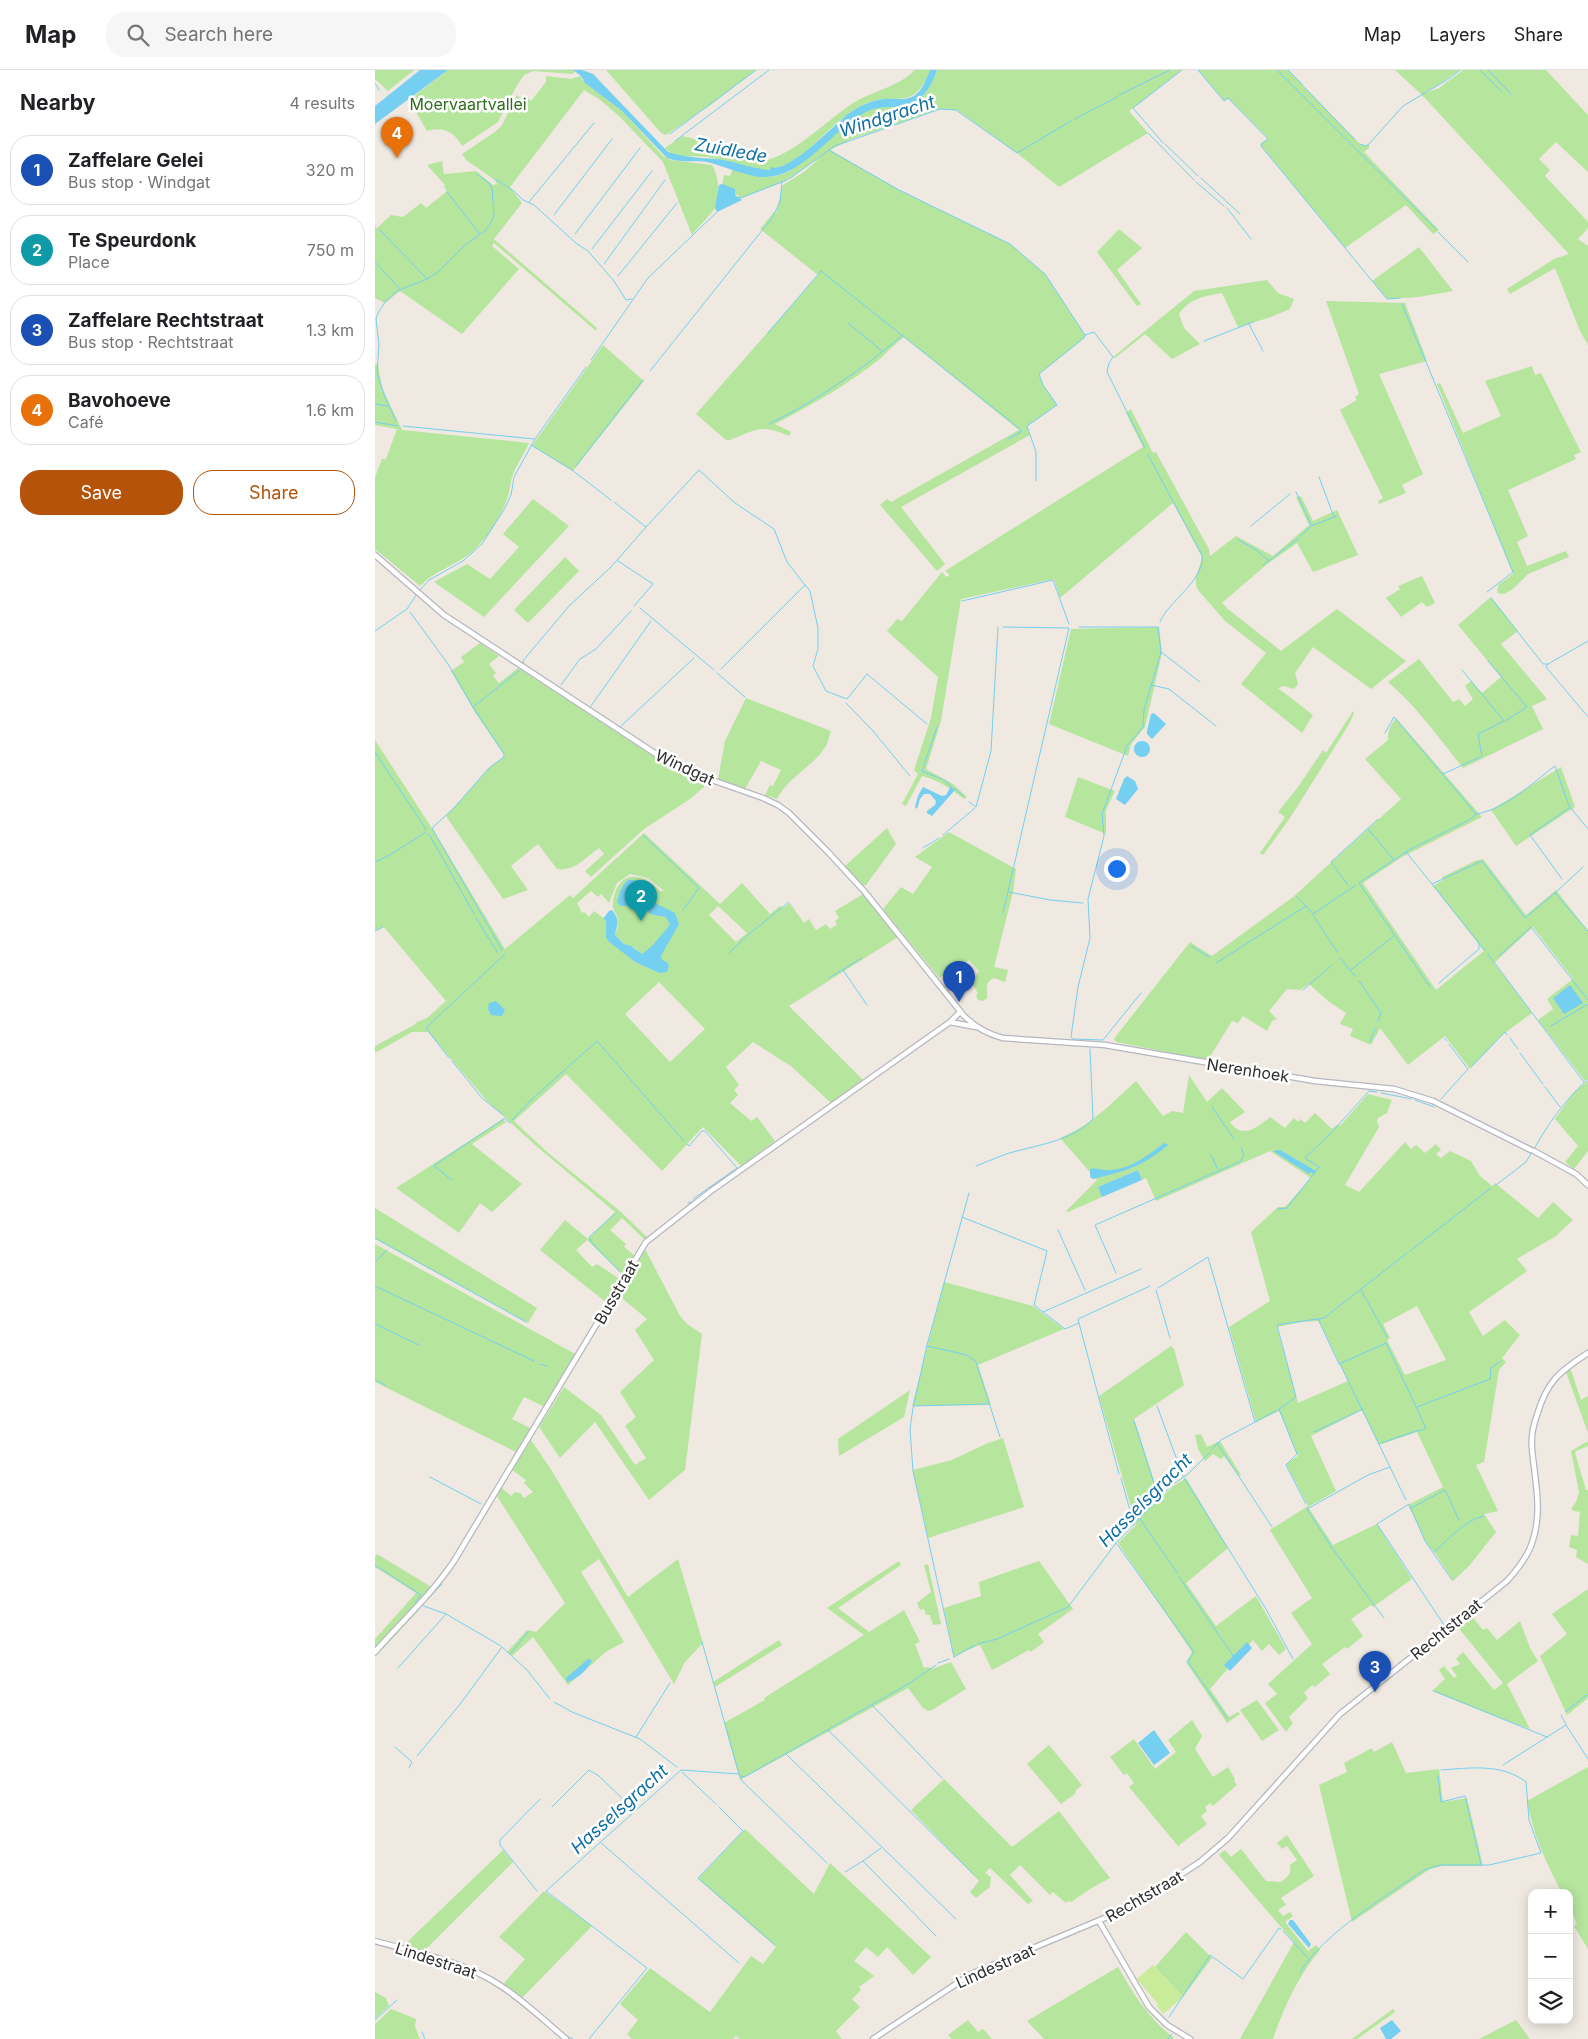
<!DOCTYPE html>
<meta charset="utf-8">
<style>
body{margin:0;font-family:Inter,sans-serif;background:#f6f6f6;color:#202124}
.controls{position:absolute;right:15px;bottom:15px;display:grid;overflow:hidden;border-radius:10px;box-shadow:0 2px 12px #0003}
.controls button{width:45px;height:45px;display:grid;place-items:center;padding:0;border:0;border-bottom:1px solid #e0e0e0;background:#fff;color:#202124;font:25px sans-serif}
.you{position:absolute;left:741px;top:798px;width:18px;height:18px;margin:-12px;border:4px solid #fff;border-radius:50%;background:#1a73e8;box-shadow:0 0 0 8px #1a73e833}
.badge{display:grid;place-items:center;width:32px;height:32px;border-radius:50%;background:#b45309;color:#fff;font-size:16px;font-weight:700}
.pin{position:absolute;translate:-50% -41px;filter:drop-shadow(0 1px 2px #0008)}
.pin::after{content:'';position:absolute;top:26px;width:18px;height:15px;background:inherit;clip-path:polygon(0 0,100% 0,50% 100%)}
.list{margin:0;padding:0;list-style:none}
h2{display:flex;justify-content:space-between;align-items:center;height:65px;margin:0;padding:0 20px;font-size:21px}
h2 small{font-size:16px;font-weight:400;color:#757577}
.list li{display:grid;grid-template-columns:32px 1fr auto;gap:15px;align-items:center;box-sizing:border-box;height:70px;margin:0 10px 10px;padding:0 10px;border:1px solid #e0e0e0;border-radius:20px}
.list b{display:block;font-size:19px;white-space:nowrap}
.list p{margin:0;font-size:16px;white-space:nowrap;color:#757577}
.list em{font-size:16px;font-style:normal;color:#757577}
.actions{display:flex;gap:10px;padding:15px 20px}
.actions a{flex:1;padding:11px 0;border:1px solid #b45309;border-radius:20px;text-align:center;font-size:18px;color:#b45309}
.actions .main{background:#b45309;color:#fff}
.icon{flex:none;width:28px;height:28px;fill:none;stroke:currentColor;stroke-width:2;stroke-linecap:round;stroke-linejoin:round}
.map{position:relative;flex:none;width:1213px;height:1969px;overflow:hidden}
header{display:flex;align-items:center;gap:30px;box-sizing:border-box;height:70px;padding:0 25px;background:#fff;border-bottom:1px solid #e0e0e0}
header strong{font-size:24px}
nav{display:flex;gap:28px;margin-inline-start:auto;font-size:18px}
.search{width:350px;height:45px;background:#f6f6f6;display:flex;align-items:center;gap:12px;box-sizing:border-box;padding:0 18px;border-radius:20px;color:#757577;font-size:19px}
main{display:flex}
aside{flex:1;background:#fff}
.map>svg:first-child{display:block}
</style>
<header>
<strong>Map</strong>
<div class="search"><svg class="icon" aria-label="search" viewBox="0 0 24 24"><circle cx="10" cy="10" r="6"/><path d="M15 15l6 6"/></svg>Search here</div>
<nav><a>Map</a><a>Layers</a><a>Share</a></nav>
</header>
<main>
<aside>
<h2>Nearby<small>4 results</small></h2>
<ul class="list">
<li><span class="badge" style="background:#1a4fb4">1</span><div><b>Zaffelare Gelei</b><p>Bus stop · Windgat</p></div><em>320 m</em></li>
<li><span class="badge" style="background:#0f9aa8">2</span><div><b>Te Speurdonk</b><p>Place</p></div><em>750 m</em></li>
<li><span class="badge" style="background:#1a4fb4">3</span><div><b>Zaffelare Rechtstraat</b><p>Bus stop · Rechtstraat</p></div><em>1.3 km</em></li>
<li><span class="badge" style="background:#e8710a">4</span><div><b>Bavohoeve</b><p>Café</p></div><em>1.6 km</em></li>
</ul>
<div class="actions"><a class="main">Save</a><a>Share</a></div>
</aside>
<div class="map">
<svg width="1213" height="1969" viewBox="0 0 1213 1969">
<rect width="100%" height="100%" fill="#efe9e1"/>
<!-- green -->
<path fill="#b6e59e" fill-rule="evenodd" d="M 0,0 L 39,0 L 13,21 L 0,9 Z
M 73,0 L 198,0 L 200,2 L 197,4 L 158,1 L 149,5 L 140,19 L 123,52 L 87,76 C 80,62 67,56 52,61 L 34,30 Z
M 231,0 L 381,0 L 337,34 L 291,65 L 286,63 Z
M 540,0 L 555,0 C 538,45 520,19 488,35 C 454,51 433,92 395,100 C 381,102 350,91 337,88 C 322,84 302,91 290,78 L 307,66 L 324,70 L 324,76 C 343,81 364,90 383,91 C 414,91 453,48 480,32 C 500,20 523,17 540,0 Z
M 562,0 L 807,0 L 754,41 L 773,63 L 684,117 L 642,83 L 582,40 L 565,39 L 474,70 L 455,80 L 524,120 L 635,174 L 670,204 L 710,265 L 709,268 L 664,304 L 668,315 L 682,335 L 652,356 L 655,365 L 526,437 L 570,494 L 562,501 L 505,435 L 512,429 L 516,432 L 644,360 L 529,267 C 521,273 513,281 506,288 C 474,314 437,335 400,354 L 416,362 L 414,366 C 386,354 383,359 355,370 L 351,370 L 321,344 L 443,205 L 385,159 L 399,142 L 401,143 L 408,115 L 429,102 L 448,85 L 412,110 L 361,130 L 364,125 L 359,125 L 347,116 L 349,105 L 355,106 L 358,99 C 376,104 392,111 410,103 C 416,101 421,96 426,92 C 446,78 463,60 483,46 C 518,23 542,56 562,0 Z
M 823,0 L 913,0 L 985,74 L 991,76 L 994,74 L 994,78 L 989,82 L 1064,160 L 1058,164 L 1031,135 L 970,178 L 886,76 L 886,74 L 893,68 L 853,28 L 849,31 Z
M 1020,0 L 1085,0 L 1051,23 L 1064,18 L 1088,0 L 1171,0 L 1213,45 L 1213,102 L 1181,72 L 1164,89 L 1175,100 L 1170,106 L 1213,152 L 1213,158 L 1203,169 L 1213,176 L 1213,275 L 1205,261 L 1180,198 L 1135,224 L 1132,219 L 1179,189 L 1194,184 L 1047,25 Z
M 171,6 L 196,9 L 206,6 L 207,10 L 247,41 L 288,86 L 296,90 L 337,95 C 344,106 347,131 338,141 C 331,149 324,156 317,165 L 288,92 L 244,46 L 224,29 L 209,20 L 135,117 L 147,133 L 119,169 L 222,258 L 221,261 L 119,173 L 117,176 L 144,199 L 87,264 L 25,221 L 10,233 L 0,228 L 0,156 L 2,158 L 16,145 L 28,147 L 46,133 L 51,138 L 72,121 L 69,117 L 70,115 L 52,95 L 67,91 L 69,104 L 101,101 L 118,115 L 122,114 L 120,110 L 91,90 L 87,84 L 120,62 L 127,55 L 142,25 L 147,29 L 149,25 L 156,31 L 171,12 Z
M 744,159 L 767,178 L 742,200 L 766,234 L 762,236 L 722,182 Z
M 1044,177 L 1078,221 L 1043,227 L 1012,229 L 997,211 Z
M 892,210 L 903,223 L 919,229 L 915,239 L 896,247 L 863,257 L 847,223 C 829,226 814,229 804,244 L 809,258 L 825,274 L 797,289 L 770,264 L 740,288 L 738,287 L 819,221 Z
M 951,231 L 1030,233 L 1052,291 L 1004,304 L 1048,404 L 1027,415 L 1031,423 L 1004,434 L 1003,431 L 1008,428 L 965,340 L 982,330 L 980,327 L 984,324 Z
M 228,275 L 269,311 L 198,401 L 157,376 Z
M 0,294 L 3,294 L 7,318 L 27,360 L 154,373 C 149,385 141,395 137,407 C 135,413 135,420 133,426 C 127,446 112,469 96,483 C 79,496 59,501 45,516 L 0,479 L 0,407 L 7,389 L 11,389 L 22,359 L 0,355 Z
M 1157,296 L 1160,305 L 1166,303 L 1206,382 L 1199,385 L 1201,389 L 1133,420 L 1153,466 L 1142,472 L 1152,496 L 1191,481 L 1194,487 L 1153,504 L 1138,519 L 1129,524 L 1122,523 L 1123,515 L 1138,504 L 1062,314 L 1065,313 L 1088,363 L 1126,346 L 1110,311 Z
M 756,339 L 778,383 L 781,382 L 825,463 L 834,479 L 835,486 L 861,466 L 898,486 L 934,455 L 921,427 L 926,426 L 938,451 L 962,440 L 983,485 L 938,502 L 922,473 L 891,495 L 847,533 L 853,539 L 906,581 L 962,539 L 1031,591 L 996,619 L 938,577 L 920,603 L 923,614 L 919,619 L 909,616 L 903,618 L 938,645 L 927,663 L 866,614 L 891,583 L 850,551 L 823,520 C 817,508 825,499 827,487 L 798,433 L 685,528 L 679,509 L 586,529 L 566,651 L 551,699 L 578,714 L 592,727 L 589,729 C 576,719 564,710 547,706 L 531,736 L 527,734 L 543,704 L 539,700 L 556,648 L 563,607 L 512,561 L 522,549 L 527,551 L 567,502 L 571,507 L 575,505 L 570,501 L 768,377 L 751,343 Z
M 158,429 L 194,456 L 109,547 L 59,512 L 92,494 L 115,509 L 144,477 L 128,464 Z
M 190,487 L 204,501 L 153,553 L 139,540 Z
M 1047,506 L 1060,533 L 1052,537 L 1047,532 L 1026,547 L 1011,528 L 1025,519 L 1023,516 Z
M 1116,527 L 1143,561 L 1126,574 L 1172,629 L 1157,636 L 1168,659 L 1088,698 C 1064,668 1042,637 1013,612 L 1044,589 L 1078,632 L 1084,629 L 1090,636 L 1098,629 L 1090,616 L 1096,611 L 1107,623 L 1126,607 L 1083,555 Z
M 784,557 L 787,583 L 770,657 L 756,674 L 753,686 L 674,654 L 696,559 Z
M 105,573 L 124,586 L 114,594 L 121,603 L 118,606 L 124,613 L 143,598 L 272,682 L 293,695 L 329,710 L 329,717 L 315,729 L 269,759 L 216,807 L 210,801 L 229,784 L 224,778 C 211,787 200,802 182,799 L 163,774 L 136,796 L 153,820 L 128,829 L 71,746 L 116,696 L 130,686 L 101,644 L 76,601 L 89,592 L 86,587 Z
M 371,628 L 456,661 C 454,666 453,672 451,676 C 438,697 413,707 402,729 L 390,725 L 395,715 L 398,716 L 406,700 L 386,691 L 370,719 L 343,709 L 350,671 Z
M 978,641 L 979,644 L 973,656 L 915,748 L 888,785 L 885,783 L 910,747 L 903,742 L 923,717 L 948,680 L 951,683 Z
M 1021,648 L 1107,747 L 1027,787 L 988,813 L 1061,920 L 1109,881 L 1058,816 L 1068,810 L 1067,807 L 1100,791 L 1108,789 L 1151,845 L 1181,820 L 1213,861 L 1213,1009 L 1210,1011 L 1163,950 L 1178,939 L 1172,929 L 1198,909 L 1158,857 L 1119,893 L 1157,943 L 1127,965 L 1095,999 L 1070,966 L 1033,995 L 1005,958 L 996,975 L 975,966 L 978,959 L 965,954 L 971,943 L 953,931 L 934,914 L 925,920 L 912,919 L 894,941 L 902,949 L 897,951 L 892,961 L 868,946 L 863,953 L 857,951 L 833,990 L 741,972 L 739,969 L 741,966 L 815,872 L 837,886 L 918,827 L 1026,729 L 990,689 L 1013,670 C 1013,660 1015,656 1021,648 Z
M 0,670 L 60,763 L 130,879 L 195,825 L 198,828 L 269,763 L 345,834 L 367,813 L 395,844 L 405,836 L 408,838 L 415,833 L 429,853 L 434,849 L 441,860 L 451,854 L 455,859 L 462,855 L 460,851 L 464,848 L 460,841 L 488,824 L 523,867 L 414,936 L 488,1010 L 456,1033 L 417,997 L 378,972 L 351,997 L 364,1015 L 359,1020 L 363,1025 L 355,1033 L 376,1051 L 382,1047 L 400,1071 L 366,1096 L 328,1057 L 287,1101 L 191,1004 L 139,1051 L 172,1082 L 246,1142 L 273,1168 L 270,1170 L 247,1148 L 235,1160 L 251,1174 L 249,1177 L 259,1185 L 248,1205 L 212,1170 L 201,1180 L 217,1197 L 222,1194 L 246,1210 L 232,1233 L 165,1180 L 190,1150 L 213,1169 L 240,1142 L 160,1075 L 112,1031 L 53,962 L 37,962 L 0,983 L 0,976 L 39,955 L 42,952 L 52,948 L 71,931 L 9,857 L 0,861 ZM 255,804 L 273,808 L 289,821 L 285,821 C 266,801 243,800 238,832 C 236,841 245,846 243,854 C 243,857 241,861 240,865 L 249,874 L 260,878 L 284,903 L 260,892 L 234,872 L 231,850 L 219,841 L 214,847 L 209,842 L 207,843 L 202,833 L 216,821 L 223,827 L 226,824 L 234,833 L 242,813 ZM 253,810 L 280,842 L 271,840 L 268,829 L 263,824 L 257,823 L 254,828 L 242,831 L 247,816 ZM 343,836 L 372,863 L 361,872 L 334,845 ZM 284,912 L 330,959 L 295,992 L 250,944 Z
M 1186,697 L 1200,737 L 1141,776 L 1116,740 Z
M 703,707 L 740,721 L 731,740 L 731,764 L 690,747 Z
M 512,758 L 521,774 L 491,815 L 487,816 L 470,796 Z
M 574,762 L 641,799 L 638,822 L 619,897 L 633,900 L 630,912 L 619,908 C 609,912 613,919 612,928 L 608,931 L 603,930 L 601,926 L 603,923 L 596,912 L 604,901 L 594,890 L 586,896 L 580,893 L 572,903 L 564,908 L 508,839 L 526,817 L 538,824 L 557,797 L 540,787 Z
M 814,1005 L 832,1032 L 847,1018 L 870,1042 L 855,1052 C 867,1070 883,1057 895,1047 L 910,1058 L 919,1048 L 923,1052 L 925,1049 L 930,1053 L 940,1043 L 957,1059 L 963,1054 L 965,1056 L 993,1024 L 1017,1030 L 1012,1043 L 1003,1048 L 1002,1052 L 1004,1057 L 970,1115 L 984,1122 L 1030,1072 L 1036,1079 L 1041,1075 L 1050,1083 L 1061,1074 L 1066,1080 L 1061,1084 L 1066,1088 L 1075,1081 L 1096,1091 L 1105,1106 L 1117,1116 L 1120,1113 L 1163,1148 L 1178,1132 L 1198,1150 L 1181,1166 L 1142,1189 L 1152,1201 L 1094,1242 L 1108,1266 L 1130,1250 L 1145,1265 L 1127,1288 L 1131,1292 L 1124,1300 L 1109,1392 L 1101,1395 L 1123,1441 L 1109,1444 L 1121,1462 L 1094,1496 L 1078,1511 L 1061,1484 L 1052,1474 L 1033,1435 L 1068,1417 L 1042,1362 L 1004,1375 L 987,1340 L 936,1366 L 961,1421 L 933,1437 L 958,1475 L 1002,1454 L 1037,1509 L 998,1537 L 996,1535 L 976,1549 L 988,1566 L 972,1579 L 970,1577 L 947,1594 L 955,1604 L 940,1617 L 937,1615 L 929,1623 L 933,1628 L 914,1647 L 918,1653 L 911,1662 L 890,1633 L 902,1624 L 893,1614 L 937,1574 L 916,1543 L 937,1528 L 895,1460 L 933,1436 L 911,1394 L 923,1386 L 904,1341 L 881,1352 L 854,1257 L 895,1231 L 876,1162 L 903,1137 L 910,1137 L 936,1108 L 895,1081 L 781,1131 L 771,1108 L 767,1110 L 763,1100 L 723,1117 L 727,1127 L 693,1142 L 691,1141 L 722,1110 L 685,1068 C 715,1056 737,1033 761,1011 L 788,1046 L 797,1041 L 808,1043 ZM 1042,1236 L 1071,1290 L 1030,1305 L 1012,1270 L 1015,1268 L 1008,1254 ZM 944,1251 L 973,1311 L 923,1333 L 902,1257 L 926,1252 Z
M 1213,1011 L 1213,1081 L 1199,1099 L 1190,1092 L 1203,1076 L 1180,1049 L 1199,1022 Z
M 128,1049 L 131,1052 L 97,1074 L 147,1114 L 117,1142 L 105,1133 L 84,1163 L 21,1118 Z
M 0,1138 L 162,1238 L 153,1253 L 0,1169 Z
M 0,1174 L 202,1285 L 170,1337 L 149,1327 L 137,1349 L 157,1359 L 143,1383 L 0,1312 Z
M 270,1179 L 305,1246 L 312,1254 L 327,1264 L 310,1400 L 274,1430 L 220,1352 L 185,1388 L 164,1357 L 189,1317 L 226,1345 L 260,1395 L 271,1388 L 250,1356 L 261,1347 L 245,1322 L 279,1290 L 260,1260 L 272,1249 L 243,1225 Z
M 569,1212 L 658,1236 L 689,1259 L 603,1295 L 616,1335 L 537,1336 Z
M 796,1276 L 799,1279 L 809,1315 L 759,1349 L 785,1429 L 797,1417 L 811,1408 L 853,1478 L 811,1513 L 841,1556 L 881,1526 L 911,1579 L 904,1585 L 894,1574 L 887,1581 L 878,1570 L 835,1619 L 854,1647 L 863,1642 L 865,1644 L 852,1653 L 811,1592 L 817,1582 L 743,1473 L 761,1455 L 724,1326 Z
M 1193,1300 L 1196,1300 L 1206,1330 L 1213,1326 L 1213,1363 L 1191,1302 Z
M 535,1320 L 529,1347 L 464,1386 L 463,1369 Z
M 826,1364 L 832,1377 L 845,1371 L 866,1405 L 864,1406 L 849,1386 L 846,1389 L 838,1384 L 830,1391 L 823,1379 L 820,1365 Z
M 628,1368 L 649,1437 L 553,1468 L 538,1400 L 577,1390 L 613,1373 Z
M 156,1370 L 175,1398 L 253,1527 L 303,1489 L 328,1573 L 310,1592 L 299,1614 L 224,1489 L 206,1502 L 249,1572 L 232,1581 L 193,1615 L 158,1567 L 137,1586 L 132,1582 L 152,1560 L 161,1562 L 190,1533 L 122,1426 L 127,1418 L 136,1426 L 140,1422 L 145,1423 L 149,1428 L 158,1422 L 149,1413 L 151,1410 L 137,1400 Z
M 1213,1371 L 1213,1376 L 1201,1381 L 1200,1383 L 1211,1420 L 1213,1420 L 1213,1494 L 1201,1487 L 1202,1480 L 1194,1477 L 1196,1465 L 1203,1466 L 1205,1442 L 1199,1441 L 1196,1439 L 1201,1432 L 1204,1422 L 1196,1381 Z
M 2,1484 L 58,1518 L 39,1535 L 45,1539 L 0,1587 L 0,1569 L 41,1523 L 0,1497 L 0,1487 Z
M 524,1491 L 526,1495 L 463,1538 L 494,1562 L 529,1540 L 545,1572 L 540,1574 L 549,1598 L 553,1597 L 557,1599 L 576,1592 L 591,1619 L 557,1640 L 553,1641 L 548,1638 L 533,1618 L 365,1710 L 349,1653 L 390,1630 L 389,1628 L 489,1565 L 452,1538 Z
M 664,1491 L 698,1539 L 663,1564 L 669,1572 L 656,1582 L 654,1580 L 617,1600 L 605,1575 L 579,1586 L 569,1538 L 606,1526 L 604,1512 Z
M 553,1494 L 566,1554 L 558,1555 L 555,1545 L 551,1545 L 549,1539 L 545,1540 L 542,1533 L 556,1522 L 549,1495 Z
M 1213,1519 L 1213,1628 L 1192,1645 L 1165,1586 L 1192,1564 L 1177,1544 Z
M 1096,1545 L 1108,1560 L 1112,1558 L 1122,1570 L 1145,1551 L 1155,1578 L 1163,1591 L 1132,1614 L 1155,1659 L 1122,1647 L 1057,1621 L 1070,1609 L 1064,1600 L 1069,1596 L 1079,1608 L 1082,1606 L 1076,1598 L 1085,1594 L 1081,1589 L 1088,1582 L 1119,1620 L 1128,1613 L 1082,1556 Z
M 404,1570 L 407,1575 L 340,1617 L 338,1612 Z
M 882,1630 L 904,1660 L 887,1671 L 865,1640 Z
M 817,1650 L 827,1666 L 820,1679 L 838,1707 L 853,1697 L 860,1709 L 859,1711 L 862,1715 L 838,1736 L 835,1733 L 830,1737 L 832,1741 L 826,1746 L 832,1754 L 803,1776 L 754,1717 L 759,1713 L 752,1703 L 749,1705 L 735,1687 L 759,1669 L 780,1699 L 801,1682 L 793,1670 Z
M 1017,1672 L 1031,1703 L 1064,1699 L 1068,1732 L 1092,1728 L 1108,1796 L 1068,1796 L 1055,1799 L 977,1852 L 944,1715 L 972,1702 L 969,1693 L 997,1678 L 999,1682 Z
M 674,1675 L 707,1715 L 701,1720 L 700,1724 L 686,1734 L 652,1694 Z
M 1213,1697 L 1213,1879 L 1199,1856 L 1202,1854 L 1194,1835 L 1194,1823 L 1187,1823 C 1171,1793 1158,1764 1152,1731 Z
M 569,1709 L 637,1777 L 684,1741 L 735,1808 L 715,1819 L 696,1832 L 693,1831 L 691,1833 L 678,1822 L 675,1825 L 645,1795 L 635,1805 L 658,1831 L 653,1834 L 615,1798 L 610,1803 L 616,1807 L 615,1817 L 601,1828 L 595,1822 L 604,1811 L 536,1740 Z
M 370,1759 L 439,1824 L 455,1793 L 556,1887 L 538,1905 L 512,1877 L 503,1887 L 491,1877 L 479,1891 L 499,1906 L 484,1917 L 486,1920 L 477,1929 L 485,1937 L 461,1961 L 467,1969 L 365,1969 L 361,1966 L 358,1969 L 257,1969 L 252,1964 L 263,1950 L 245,1934 L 275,1898 L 335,1942 L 376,1886 L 388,1894 L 401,1877 L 323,1809 Z
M 912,1765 L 939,1806 L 906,1828 L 911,1835 L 903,1840 L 908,1846 L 915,1842 L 918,1846 L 910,1852 L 933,1881 L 941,1875 L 945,1880 C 923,1906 909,1937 898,1969 L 865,1969 L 919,1872 L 844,1785 L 850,1780 L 856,1787 L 866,1779 L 891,1811 L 905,1812 C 912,1808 917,1804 915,1795 L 922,1790 L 912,1776 L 907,1779 L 902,1773 Z
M 128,1780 L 138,1792 L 49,1881 L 29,1875 Z
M 169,1821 L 217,1856 L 147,1928 L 129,1913 L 150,1889 L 124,1867 Z
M 811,1862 L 837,1888 L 808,1927 L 780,1897 Z
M 743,1897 C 759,1925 774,1949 799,1968 L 798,1969 L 669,1969 L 652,1951 Z
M 0,1922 L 11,1928 L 14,1936 L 0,1949 Z
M 16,1939 L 41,1949 L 40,1956 L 45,1969 L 0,1969 L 0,1954 Z
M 1018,1939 L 1020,1942 L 982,1969 L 977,1969 Z
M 593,1950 L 603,1962 L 608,1959 L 617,1969 L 577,1969 L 573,1965 Z
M 1141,1950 L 1155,1969 L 1104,1969 Z"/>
<!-- pitch -->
<path fill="#c9ec9a" d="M 778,1895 L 808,1927 L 788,1944 L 782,1936 L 783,1934 L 762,1909 Z"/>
<!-- water -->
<path fill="#75cff0" d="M 45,0 L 73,0 L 0,54 L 0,36 Z
M 198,0 L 207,0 L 218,4 L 293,82 C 308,87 326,88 339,89 C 358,90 376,99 395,100 L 396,97 C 413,104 459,55 473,44 C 484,36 495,31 508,29 C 518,28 530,31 539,26 C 548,20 551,9 555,0 L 562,0 C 555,21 544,36 520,37 C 510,37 501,37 491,42 C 457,59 428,109 387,107 C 375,107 347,96 336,93 C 324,89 307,94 292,88 L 247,41 L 210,13 L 206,6 Z
M 347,114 L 360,119 L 360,125 L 367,130 L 342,142 L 340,138 L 344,115 Z
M 779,643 L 791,654 L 777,669 L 772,664 L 772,661 L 776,644 Z
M759 679a8 8 0 1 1 16 0a8 8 0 1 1-16 0Z
M 752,706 L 760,711 L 763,719 L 750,735 L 741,729 L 749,709 Z
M 576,716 L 580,720 L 557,746 L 552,743 L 552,741 L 560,735 L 561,731 L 555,724 L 549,724 L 545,729 L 542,739 L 540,737 L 543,726 L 548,717 L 567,726 L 571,725 Z
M 253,810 C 266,808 274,818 276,829 L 282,834 L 300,843 L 304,854 L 286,886 L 287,890 L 292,892 L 294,896 L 292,902 L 284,903 L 260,892 L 234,872 L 231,867 L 231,850 L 228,849 L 234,841 L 237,840 C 246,852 242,853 240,865 L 249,874 L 256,876 L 267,884 L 277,876 L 295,855 L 291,847 L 275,844 L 263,824 L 256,823 L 254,828 L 254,836 L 245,836 L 242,831 C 245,822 246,815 253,810 Z
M 1195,915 L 1208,933 L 1189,944 L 1178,928 Z
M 121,931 L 130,940 L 127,946 L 116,945 L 113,939 L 114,933 Z
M 789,1073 L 793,1075 C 767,1097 750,1101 718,1109 L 715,1107 L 715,1099 C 721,1097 728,1101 735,1100 C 756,1099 772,1086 789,1073 Z
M 905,1080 L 941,1101 L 939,1104 L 936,1102 L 934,1104 L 898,1081 Z
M 763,1100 L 767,1110 L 727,1127 L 723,1117 Z
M 872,1572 L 877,1578 L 855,1601 L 849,1595 Z
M 213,1589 L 217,1590 C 214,1599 201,1610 192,1612 L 191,1608 Z
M 779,1660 L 795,1683 L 779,1695 L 763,1673 Z
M 915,1850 L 918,1850 L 936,1874 L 934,1878 L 913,1854 Z
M 1017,1950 L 1026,1961 L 1016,1969 L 1011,1969 L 1005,1958 Z"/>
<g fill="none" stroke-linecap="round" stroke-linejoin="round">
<!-- stream -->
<path stroke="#75cff0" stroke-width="1" d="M 823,0 L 849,31 L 853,28 L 893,69 L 886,74 L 886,76 L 1012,229 L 1025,228
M 902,0 L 1061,159
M 913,0 L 928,15
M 1105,0 L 1127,22
M 1113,0 L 1136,24
M 0,13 L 4,20
M 930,18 L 980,70
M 744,25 L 795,0
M 700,49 L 742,27
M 773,63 L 819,110
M 295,64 L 381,0
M 300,71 L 394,0
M 788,73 L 758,38 L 807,0
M 790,74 L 823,106
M 985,74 L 991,76 L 994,74 L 1028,36 L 1075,8 L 1085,0
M 454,80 L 524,120 L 635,174 L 670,204 L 710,265 L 719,262 L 738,287 L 734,293 L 732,302 L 770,378
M 826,108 L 865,144
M 120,109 L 139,121 L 148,130 L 159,135 L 202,174 L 213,181 L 239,211 L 251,230 L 257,229
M 414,109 L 460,76 L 565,39 L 581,40 L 642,83 L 696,51
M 821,112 L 849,136
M 72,122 L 104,163
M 363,129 L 412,110
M 154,132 L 219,53
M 852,138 L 876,169
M 179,145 L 237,69
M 4,159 L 52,209
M 1063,162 L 1093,192
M 200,164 L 265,78
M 217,179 L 277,101
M 0,192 L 25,219
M 229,194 L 290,110
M 243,206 L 302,133
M 1027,234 L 1138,502 L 1112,522
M 473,253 L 507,281
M 874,254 L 888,281
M 393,263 L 446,201 L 645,359 L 646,362 L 633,369
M 829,271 L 878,252
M 216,290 L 273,208 L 343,141
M 275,301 L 397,148 L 405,132 L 407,112
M 0,334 L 13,336
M 21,351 L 10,327 L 2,303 L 4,274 L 1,249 L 3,243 L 10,232 L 22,221 L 52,209 L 63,202 L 91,174 L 110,161 L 115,155 L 119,146 L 117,118 L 115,114 L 102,104
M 0,352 L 23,356
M 394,354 C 443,330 486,300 528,265
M 28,356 L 159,369
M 156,375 L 197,400 L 236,430
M 773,385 L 827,485 C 830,511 793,531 785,552
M 201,396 L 268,310
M 944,407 L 959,447
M 661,411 L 661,382 L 652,356 L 682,335 L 668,315 L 664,304 L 709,268 L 710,265
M 921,422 L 936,455
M 876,456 L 915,424
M 271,457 L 324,400 L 360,433 L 399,459 L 412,492 L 430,515
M 926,466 L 936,456 L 962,446
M 864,470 L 881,480 L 894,491
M 243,491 L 278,514 L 259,536
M 888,495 L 924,468
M 44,521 L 54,510 L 88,491 L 107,474 L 130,438 L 136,425 L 139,407 L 160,369 L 211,297
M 1116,528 L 1168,594 L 1173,594 L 1213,571
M 587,531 L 678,510 L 694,554
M 265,538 L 339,600
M 35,542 L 73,594 L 98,637
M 628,557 L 694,558 L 628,843
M 704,557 L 783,557 L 786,582 L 769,640 L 768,657 L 752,676 L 727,744 L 729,766 L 713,829 L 715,868 L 703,917 L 696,967 L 698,969 L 728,970 L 766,923
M 0,561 L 32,539 L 42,524
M 786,582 L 825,612
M 1113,591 L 1152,637 L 1130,651
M 149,594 L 148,591 L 152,586 L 194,536 L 236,497 L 271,457 L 239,432
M 1173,594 L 1171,597 L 1213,647
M 346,599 L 430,515 L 435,521 L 443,558 L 443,579 L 438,596 L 451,621 L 472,629 L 492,604 L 552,654
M 342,603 L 370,627
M 186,615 L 205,589 L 221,579 L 256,541
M 776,615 L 794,619 L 841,656
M 471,633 L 498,661 L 535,706
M 216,636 L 276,551
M 245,657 L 319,588
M 562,657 L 547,701 L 569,710 L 577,717
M 1010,663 L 1019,647 L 1101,744 C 1131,739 1156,714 1180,696 L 1194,736 L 1213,759
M 0,682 L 51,759 L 49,760
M 1068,704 L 1107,686 L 1103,664 L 1129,651 L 1087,600
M 580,719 L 589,726
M 594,732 L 601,737 L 616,681 L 623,557
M 993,759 L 1018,789
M 54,764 L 99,844
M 568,765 L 600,738
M 269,766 L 324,818 L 308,840
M 548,778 L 564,768
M 1031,782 L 1057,814 L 1107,791 L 1150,848 L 1180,823
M 0,792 L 13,786 L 51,762
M 1208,797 L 1180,823 L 1213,861
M 1187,809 L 1155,765 L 1194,738
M 1057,814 L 1104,873 L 1104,879 L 1064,913
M 973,815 L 956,792 L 1003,749
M 634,822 L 675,830 L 708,833
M 922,827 L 930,835
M 938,845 L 962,882
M 101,848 L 123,883
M 0,861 L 8,857
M 1104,874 L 1110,880
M 816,876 L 834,887
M 127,880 L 57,758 L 80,737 L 113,699 L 129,687 L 129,684 L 98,637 L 145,600
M 354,883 L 374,864 L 414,832
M 1113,884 L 1209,1012
M 1124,886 L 1156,857 L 1213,930
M 965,888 L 980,906
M 841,893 L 931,836 L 938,844 L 981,815
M 468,900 L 492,935
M 976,900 L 1020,865
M 454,908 L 487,888
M 984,911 L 1006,943 L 1003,951
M 1055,917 L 984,813 L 1034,780 L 1096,749 L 1101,744
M 928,920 L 957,895
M 1176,956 L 1213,934
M 1069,968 L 1072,971
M 1135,968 L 1143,979
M 995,971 L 1000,959
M 1145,983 L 1168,1014
M 74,988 L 51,958 L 130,884
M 77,991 L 107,1028 L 128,1045
M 1097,996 L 1128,964 L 1130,962 L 1132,965
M 1212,1010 L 1213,1010
M 1170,1017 L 1185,1037
M 1006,1023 L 1037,1029
M 1066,1029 L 1093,999 L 1074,974
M 1040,1030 L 1059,1037
M 837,1037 L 859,1069
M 130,1049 L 135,1053
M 137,1050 L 155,1031 L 222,971 L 309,1071
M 312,1074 L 314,1076 L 327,1061 L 330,1061 L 362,1098 L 318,1129
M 1159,1079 C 1173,1054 1190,1030 1211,1011
M 836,1085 L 842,1098
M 601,1096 C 611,1092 621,1088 631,1084 C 657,1076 699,1071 718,1049 L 715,979
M 77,1110 L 59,1096 L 60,1095 L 130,1048
M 1121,1115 L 1151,1092 L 1157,1082
M 313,1133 L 316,1132
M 903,1139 L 912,1138 L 944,1097 L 930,1088 L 956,1063 L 994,1021 L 1002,1022
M 240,1144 L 214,1167 L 217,1173 L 245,1202
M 587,1147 L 672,1181 L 659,1235 L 690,1259 L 704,1253 L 703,1249 L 775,1216
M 683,1160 L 710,1220
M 0,1168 L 151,1252
M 1035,1181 L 1116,1118
M 0,1192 L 12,1180
M 741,1203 L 720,1155 L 866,1091 L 869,1085 L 866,1078
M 0,1216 L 159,1291
M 783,1218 L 833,1187 L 880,1352
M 781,1220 L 795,1268
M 986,1220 L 1012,1267
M 668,1242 L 766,1199
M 943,1249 L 964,1294 L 1011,1273 L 1051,1358 L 1045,1361 L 1044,1360 L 1006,1373
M 704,1253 L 744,1404
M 0,1254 L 44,1275
M 552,1276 L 592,1285 L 601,1292 L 625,1367
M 165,1294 L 172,1296
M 965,1294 L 1031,1430
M 0,1310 L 10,1315
M 539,1336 L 613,1334
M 782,1336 L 808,1406
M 1042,1337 L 1115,1309 L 1116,1298 L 1126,1291
M 904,1339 L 922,1384 L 911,1395 L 931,1434
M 903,1340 L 921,1327 L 902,1255 L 949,1248 L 1032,1183
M 759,1351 L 784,1429
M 939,1362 L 988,1339
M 842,1373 L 897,1457
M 836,1380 L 846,1370 L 901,1341
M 55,1407 L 106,1434
M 746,1408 L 759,1455
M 809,1408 L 891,1539 L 918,1589
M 1036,1438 L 1070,1420 L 1084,1450
M 765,1449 L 803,1504
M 742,1474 L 819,1582 L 813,1592 L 853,1649
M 1059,1482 C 1073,1470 1091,1449 1109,1446
M 0,1495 L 46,1525 L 40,1532
M 804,1507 L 859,1587
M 49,1533 L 67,1514
M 46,1535 L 71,1544
M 1009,1548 L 957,1478 L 932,1439 L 993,1405 L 1015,1397
M 1069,1555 L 1002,1454 L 1034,1434 L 1050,1471 L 1077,1510
M 327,1572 L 364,1704
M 603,1574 L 622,1569 L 693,1537 L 741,1473 L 797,1415 L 813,1404 L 834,1383
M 136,1583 L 153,1562
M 579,1587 L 538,1401 L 535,1359 L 538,1338 L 552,1275 L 594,1123
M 579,1587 L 600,1575
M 563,1593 L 574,1589
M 23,1598 L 71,1544 L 126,1576
M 1059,1621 L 1172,1667
M 179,1632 L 197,1642 L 265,1669 L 302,1697
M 497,1635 L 567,1708
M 1190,1642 L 1213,1624
M 1191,1655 L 1213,1689
M 453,1660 L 598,1804
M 261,1667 L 295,1613
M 20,1677 L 37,1692 L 34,1698
M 411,1684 L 581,1849
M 42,1686 L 86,1633 L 127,1577 L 152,1600 L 175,1629
M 1128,1695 L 1191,1655 L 1186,1645
M 307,1702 L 341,1734
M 1063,1706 L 1066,1732 L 1090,1726 L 1106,1794
M 366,1708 L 367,1711 L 452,1793
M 177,1737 L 214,1700 L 224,1706 L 257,1738
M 344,1737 L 368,1761 L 323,1808 L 399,1874
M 225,1772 L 364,1893
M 506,1778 L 488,1791 L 561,1866
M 470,1802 L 488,1791
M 162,1821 L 125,1775 L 125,1770 L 165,1729
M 908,1861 L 933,1888
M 925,1902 C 952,1860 1008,1829 1049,1800 L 1065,1795 L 1114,1795 L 1166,1783 L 1154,1750 L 1151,1712 C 1127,1693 1094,1698 1066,1700
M 794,1947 L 835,1885 L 868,1909 L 904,1858 L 906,1859
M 0,1950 L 22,1930
M 47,1962 L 50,1969
M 192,1966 L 198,1969
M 214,1969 L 272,1898 L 171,1821 L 306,1700 L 364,1704 L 366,1707 L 371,1706 L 535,1613 L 561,1595
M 793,1969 L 797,1964"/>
<!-- tertiary casing -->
<g stroke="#b4b7c1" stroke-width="7">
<path id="tertiary" d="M 0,485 L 69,545 L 281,684 L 337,710 L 388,728 L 403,735 L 414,743 L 453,782 L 489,821 L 589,946 C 600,957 612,964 628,968 L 730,975 L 940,1011 L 1019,1019 L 1058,1031 L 1156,1080
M 575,952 L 601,957
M 1159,1081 L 1201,1104 L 1213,1115
M 0,1582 C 27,1551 57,1524 79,1491 L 271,1172 L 336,1121 L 575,952 L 585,942
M 724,1851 L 774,1937 L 792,1955 L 815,1969
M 0,1871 C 42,1883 89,1891 126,1916 C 149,1931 170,1951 191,1969
M 498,1969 L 596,1904 L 756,1837 L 825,1792 L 853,1768 L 965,1644 L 1132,1511 C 1142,1500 1152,1488 1157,1473 C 1168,1442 1160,1411 1157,1379 C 1156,1368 1158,1356 1162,1345 C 1172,1311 1184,1302 1213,1283"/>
</g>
<!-- tertiary -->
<use href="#tertiary" stroke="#fff" stroke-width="4.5"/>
</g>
<g text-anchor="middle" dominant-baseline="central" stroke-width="5" stroke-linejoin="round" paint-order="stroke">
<!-- park labels -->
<g font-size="16" fill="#2c6e1b" stroke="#fff">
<text x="93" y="34">Moervaartvallei</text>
</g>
<!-- street labels -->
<g font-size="16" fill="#2e2e2e" stroke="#fff">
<text transform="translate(310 697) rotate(25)">Windgat</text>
<text transform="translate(873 1000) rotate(9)">Nerenhoek</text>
<text transform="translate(241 1222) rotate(-60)">Busstraat</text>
<text transform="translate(1071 1559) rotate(-39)">Rechtstraat</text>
<text transform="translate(769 1826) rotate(-30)">Rechtstraat</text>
<text transform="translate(61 1890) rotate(18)">Lindestraat</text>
<text transform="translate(620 1896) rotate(-24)">Lindestraat</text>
</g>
<!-- water labels -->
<g font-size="18" font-style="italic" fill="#0d6fa3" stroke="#fff">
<text transform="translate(512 46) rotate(-18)">Windgracht</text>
<text transform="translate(356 80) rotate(10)">Zuidlede</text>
<text transform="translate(770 1430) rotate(-45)">Hasselsgracht</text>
<text transform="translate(244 1739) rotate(-42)">Hasselsgracht</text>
</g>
</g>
</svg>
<div class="controls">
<button>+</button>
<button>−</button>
<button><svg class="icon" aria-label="layers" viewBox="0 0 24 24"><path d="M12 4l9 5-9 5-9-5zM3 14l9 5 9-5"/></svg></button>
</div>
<div class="you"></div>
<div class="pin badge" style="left:584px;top:932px;background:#1a4fb4">1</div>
<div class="pin badge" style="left:266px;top:851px;background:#0f9aa8">2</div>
<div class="pin badge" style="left:1000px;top:1622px;background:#1a4fb4">3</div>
<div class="pin badge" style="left:22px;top:88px;background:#e8710a">4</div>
</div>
</main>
